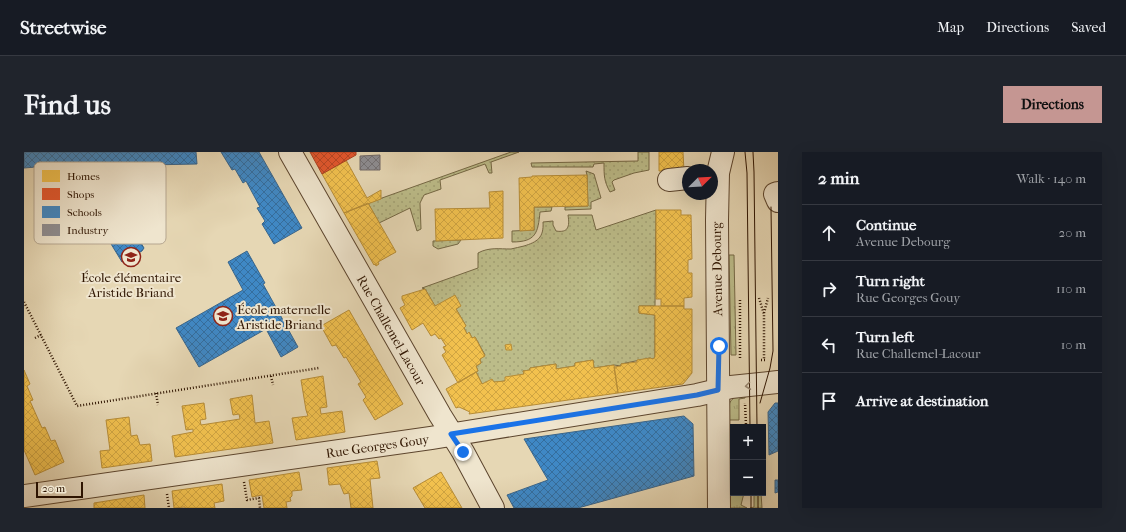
<!DOCTYPE html>
<meta charset="utf-8">
<style>
body{margin:0;font-family:"IM FELL French Canon",serif;background:#20242c;color:#f1f3f6}
.controls{position:absolute;right:12px;bottom:12px;display:grid;overflow:hidden;border-radius:0px;box-shadow:0 4px 16px #0002}
.controls button{width:36px;height:36px;display:grid;place-items:center;padding:0;border:0;border-bottom:1px solid #363941;background:#171b24;color:#f1f3f6;font:20px sans-serif}
.compass{position:absolute;left:658px;top:12px;width:36px;height:36px;border-radius:50%;background:#171b24;box-shadow:0 4px 16px #0002;rotate:66deg}
.scale{position:absolute;left:12px;bottom:10px;width:47px;box-sizing:border-box;padding-left:4px;border:2px solid #2e1401;border-top:0;font-size:11px;line-height:14px;white-space:nowrap;color:#2e1401;-webkit-text-stroke:3px #efe5ce;paint-order:stroke}
.stop{position:absolute;width:12px;height:12px;margin:-9px;border:3px solid #1a73e8;border-radius:50%;background:#fff}
.stop.end{background:#1a73e8;border-color:#fff;box-shadow:0 1px 4px #0008}
.list{margin:0;padding:0;list-style:none}
h2{display:flex;justify-content:space-between;align-items:center;height:52px;margin:0;padding:0 16px;font-size:17px}
h2 small{font-size:13px;font-weight:400;color:#9ea1a6}
.list li{display:grid;grid-template-columns:26px 1fr auto;gap:12px;align-items:center;box-sizing:border-box;height:56px;padding:0 16px;border-top:1px solid #363941}
.list b{display:block;font-size:15px;white-space:nowrap}
.list p{margin:0;font-size:13px;white-space:nowrap;color:#9ea1a6}
.list em{font-size:13px;font-style:normal;color:#9ea1a6}
.icon{flex:none;width:22px;height:22px;fill:none;stroke:currentColor;stroke-width:2;stroke-linecap:round;stroke-linejoin:round}
.map{position:relative;flex:none;width:754px;height:356px;overflow:hidden;border-radius:0px}
header{display:flex;align-items:center;gap:24px;box-sizing:border-box;height:56px;padding:0 20px;background:#171b24;border-bottom:1px solid #363941}
header strong{font-size:19px}
nav{display:flex;gap:22px;margin-inline-start:auto;font-size:14px}
.intro{display:flex;align-items:center;justify-content:space-between;box-sizing:border-box;height:96px;padding:0 24px}
h1{margin:0;font-size:28px}
.button{padding:10px 18px;border-radius:0px;background:#c59692;color:#111;font-size:14px;font-weight:700}
main{display:flex;gap:24px;padding:0 24px}
aside{flex:1;background:#171b24;border-radius:0px;box-shadow:0 4px 16px #0002}
.map>svg:first-child{display:block}
</style>
<header>
<strong>Streetwise</strong>
<nav><a>Map</a><a>Directions</a><a>Saved</a></nav>
</header>
<div class="intro"><h1>Find us</h1><a class="button">Directions</a></div>
<main>
<div class="map">
<svg width="754" height="356" viewBox="0 0 754 356">
<defs>
<pattern id="grass-tufts" width="24" height="20" patternUnits="userSpaceOnUse"><rect width="24" height="20" fill="#bcbc89"/><path d="M3 7l-1-3M5 7V3M7 7l1-3M15 17l-1-3M17 17v-4M19 17l1-3" fill="none" stroke="#a2a174"/></pattern>
<pattern id="park-dots" width="8" height="8" patternUnits="userSpaceOnUse"><rect width="8" height="8" fill="#bcbc89"/><path d="M2 2h.1M6 6h.1" fill="none" stroke="#a2a174" stroke-width="1.8" stroke-linecap="round"/></pattern>
<pattern id="homes-cross-hatch" width="8" height="8" patternUnits="userSpaceOnUse"><rect width="8" height="8" fill="#f2c14e"/><path d="M0 0l8 8M0 8l8-8" fill="none" stroke="#d0a542"/></pattern>
<pattern id="shops-cross-hatch" width="8" height="8" patternUnits="userSpaceOnUse"><rect width="8" height="8" fill="#e4572e"/><path d="M0 0l8 8M0 8l8-8" fill="none" stroke="#b94725"/></pattern>
<pattern id="schools-cross-hatch" width="8" height="8" patternUnits="userSpaceOnUse"><rect width="8" height="8" fill="#3f88c5"/><path d="M0 0l8 8M0 8l8-8" fill="none" stroke="#356e9e"/></pattern>
<pattern id="industry-cross-hatch" width="8" height="8" patternUnits="userSpaceOnUse"><rect width="8" height="8" fill="#8d8d92"/><path d="M0 0l8 8M0 8l8-8" fill="none" stroke="#747275"/></pattern>
</defs>
<rect width="100%" height="100%" fill="#e6d7b4"/>
<filter id="stains"><feTurbulence type="fractalNoise" baseFrequency=".005" numOctaves="4"/><feColorMatrix values="0 0 0 0 .2 0 0 0 0 .09 0 0 0 0 .02 0 0 0 .5 -.17"/></filter>
<radialGradient id="worn" r=".72"><stop offset=".6" stop-color="#630" stop-opacity="0"/><stop offset="1" stop-color="#630" stop-opacity=".3"/></radialGradient>
<!-- grass -->
<path fill="url(#grass-tufts)" stroke="#756845" d="M 705,103 L 710,103 L 712,203 L 707,203 Z
M 721,240 L 721,246 L 715,247 L 715,268 L 704,268 C 705,250 703,248 721,240 Z
M 705,279 L 709,279 L 709,308 L 705,308 Z
M 706,324 L 709,324 L 709,341 L 720,341 L 717,353 L 723,356 L 706,356 Z
M 730,341 L 737,341 L 738,356 L 726,356 L 730,355 Z"/>
<!-- park -->
<path fill="url(#park-dots)" stroke="#756845" d="M 487,0 L 495,0 L 467,10 L 468,21 L 465,21 L 461,12 L 416,28 L 417,37 L 400,43 L 396,51 L 397,77 L 393,79 L 386,56 L 355,71 L 344,51 Z
M 614,0 L 625,0 L 625,18 L 610,21 L 590,28 L 588,30 L 591,38 L 586,40 C 580,29 580,24 580,11 L 570,12 L 569,15 L 508,15 L 507,11 L 614,9 Z
M 562,19 L 570,22 L 577,46 L 567,50 L 567,57 L 541,58 L 541,55 L 564,54 L 563,23 Z
M 510,55 L 528,55 L 527,59 L 516,60 C 514,81 512,90 488,90 L 488,79 L 510,78 Z
M 632,58 L 631,154 L 615,154 L 615,161 L 631,163 L 631,205 L 629,207 L 626,206 L 597,212 L 597,214 L 590,213 L 570,216 L 569,208 L 551,211 L 551,214 L 532,217 L 532,212 L 506,216 L 506,218 L 499,219 L 500,222 L 481,229 L 458,232 L 452,220 L 454,219 L 452,214 L 457,211 L 456,207 L 461,203 L 451,185 L 448,186 L 445,180 L 443,182 L 440,176 L 442,174 L 432,157 L 436,154 L 411,154 L 401,137 L 398,136 L 454,116 L 454,101 C 465,95 475,97 487,97 C 491,96 496,95 500,94 C 513,90 520,86 519,70 L 529,69 L 529,73 L 532,79 C 544,81 546,75 544,63 L 568,63 L 572,78 Z
M 437,88 L 434,92 L 414,97 L 409,94 L 409,89 Z"/>
<!-- homes -->
<path fill="url(#homes-cross-hatch)" stroke="#b78d37" d="M 635,0 L 659,0 L 660,19 L 635,19 Z
M 322,8 L 343,46 L 357,38 L 357,47 L 320,61 L 298,22 Z
M 563,23 L 564,54 L 510,55 L 510,78 L 496,79 L 495,26 L 508,25 L 508,24 Z
M 479,39 L 479,86 L 412,89 L 411,57 L 466,56 L 465,40 Z
M 344,51 L 372,100 L 354,110 L 355,112 L 352,114 L 351,112 L 350,113 L 320,61 Z
M 632,58 L 657,58 L 657,63 L 667,63 L 668,107 L 664,108 L 664,121 L 668,121 L 668,145 L 660,146 L 660,154 L 637,154 L 637,147 L 632,147 Z
M 401,137 L 411,154 L 431,143 L 437,154 L 432,157 L 442,174 L 440,176 L 443,182 L 445,180 L 448,186 L 451,185 L 461,204 L 456,207 L 457,211 L 452,214 L 454,219 L 434,231 L 418,203 L 422,200 L 419,195 L 422,194 L 417,186 L 415,187 L 411,182 L 407,184 L 399,171 L 388,178 L 376,156 L 381,153 L 378,147 L 378,144 Z
M 615,154 L 660,154 L 660,157 L 668,157 L 668,221 L 659,232 L 594,241 L 590,215 L 597,214 L 597,212 L 613,210 L 613,208 L 626,206 L 629,207 L 631,205 L 631,163 L 615,161 Z
M 325,158 L 379,252 L 351,268 L 339,248 L 342,245 L 334,232 L 337,230 L 322,205 L 320,206 L 312,193 L 308,194 L 297,174 Z
M 487,192 L 488,198 L 482,198 L 481,193 Z
M 569,208 L 570,216 L 590,213 L 594,241 L 445,262 L 446,260 L 435,255 L 432,256 L 422,237 L 452,220 L 458,232 L 468,227 L 470,230 L 481,229 L 481,225 L 500,222 L 499,219 L 506,218 L 506,216 L 532,212 L 532,217 L 551,214 L 551,211 Z
M 0,218 L 6,232 L 3,234 L 9,248 L 6,249 L 18,276 L 21,275 L 27,289 L 31,288 L 40,310 L 11,323 L 0,298 Z
M 299,224 L 303,255 L 296,256 L 297,262 L 318,259 L 321,280 L 272,288 L 268,266 L 284,264 L 282,258 L 277,228 Z
M 228,243 L 231,271 L 245,269 L 249,291 L 151,305 L 148,284 L 169,280 L 169,277 L 162,278 L 158,254 L 180,251 L 182,267 L 176,268 L 177,273 L 216,267 L 215,262 L 209,263 L 206,247 Z
M 105,265 L 107,284 L 113,283 L 116,293 L 126,292 L 128,309 L 78,316 L 76,299 L 86,298 L 82,268 Z
M 353,309 L 356,326 L 346,327 L 349,356 L 327,356 L 325,341 L 320,342 L 316,332 L 305,333 L 303,316 Z
M 275,320 L 278,338 L 268,339 L 268,344 L 266,346 L 267,349 L 262,350 L 263,356 L 240,356 L 238,343 L 228,345 L 225,328 Z
M 417,320 L 438,356 L 401,356 L 389,336 Z
M 198,332 L 200,349 L 190,351 L 191,356 L 161,356 L 161,355 L 150,356 L 148,339 Z
M 120,343 L 121,356 L 70,356 L 70,351 Z"/>
<!-- shops -->
<path fill="url(#shops-cross-hatch)" stroke="#ad4320" d="M 286,0 L 332,0 L 332,3 L 298,22 Z"/>
<!-- schools -->
<path fill="url(#schools-cross-hatch)" stroke="#3a658a" d="M 0,0 L 172,0 L 173,12 L 74,14 L 75,17 L 88,41 L 86,42 L 100,67 L 103,67 L 104,69 L 120,96 L 118,99 L 98,110 L 81,82 L 80,80 L 82,77 L 68,53 L 65,53 L 49,25 L 13,26 L 12,15 L 0,16 Z
M 197,0 L 235,0 L 278,76 L 250,92 L 238,72 L 241,69 L 233,56 L 236,55 L 222,29 L 219,31 L 211,17 L 208,18 Z
M 223,99 L 241,131 L 239,132 L 274,195 L 257,205 L 242,177 L 175,215 L 152,176 L 219,138 L 204,110 Z
M 751,251 L 754,251 L 754,299 L 745,303 L 744,260 Z
M 660,264 L 669,272 L 670,324 L 554,356 L 490,356 L 483,343 L 524,328 L 500,287 Z
M 751,328 L 754,328 L 754,340 L 751,341 Z"/>
<!-- industry -->
<path fill="url(#industry-cross-hatch)" stroke="#706966" d="M 356,3 L 356,18 L 336,18 L 336,4 Z"/>
<g fill="none" stroke-linecap="round" stroke-linejoin="round">
<!-- minor casing -->
<g stroke="#5c452e" stroke-width="24">
<g id="minor">
<path id="s1" d="M 266,0 L 416,263 L 439,300 L 469,356"/>
<path d="M 645,28 L 664,26"/>
<path d="M 754,41 L 751,42 L 754,49"/>
<path id="s2" d="M 0,344 L 407,286 L 673,243 L 707,235 L 754,230"/>
<path d="M 695,356 L 693,68 L 694,21 L 699,0"/>
</g>
</g>
<!-- path -->
<path stroke="#2e1401" stroke-width="2.5" stroke-dasharray="1 2" stroke-linecap="butt" d="M 735,146 L 740,162 L 740,208
M 716,148 L 716,208
M 0,150 L 53,254 L 295,216
M 740,161 L 744,146
M 11,186 L 17,183
M 737,208 L 743,208
M 247,224 L 249,233
M 132,241 L 134,253
M 711,274 L 722,273 L 721,251
M 220,330 L 223,348 L 235,346 L 236,356
M 143,342 L 145,356"/>
<!-- minor -->
<use href="#minor" stroke="#efe5ce" stroke-width="22"/>
<!-- tram -->
<path stroke="#2e1401" stroke-width="1" d="M 721,0 L 723,21 L 726,275
M 729,0 L 730,20 L 733,275
M 736,251 L 746,216 L 749,199 L 747,55
M 727,341 L 727,356
M 734,341 L 734,356"/>
</g>
<!-- one-way arrows -->
<defs><path id="oneway-chevron" d="M-2-3.5L2.5 0L-2 3.5" fill="none" stroke-width="1.6" stroke-linecap="round" stroke-linejoin="round"/></defs>
<use stroke="#988772" href="#oneway-chevron" transform="translate(724 234) rotate(173)"/>
<g fill="none" stroke-linecap="round" stroke-linejoin="round">
<!-- route -->
<path stroke="#1a73e8" stroke-width="5" d="M 439,300 L 427,282 L 673,243 L 694,238 L 695,194"/>
</g>
<!-- icons -->
<defs>
<g id="school-ring" transform="scale(1)"><circle r="9.5" fill="#efe5ce" stroke="#8f2418" stroke-width="1.5"/><path d="M0-5L7-2L0 1L-7-2ZM-4 1L0 2.5L4 1V4Q0 6-4 4Z" fill="#8f2418"/></g>
</defs>
<g fill-rule="evenodd">
<use href="#school-ring" x="107" y="105"/>
<use href="#school-ring" x="199" y="164"/>
</g>
<g text-anchor="middle" dominant-baseline="central" stroke-width="4" stroke-linejoin="round" paint-order="stroke">
<!-- street labels -->
<g font-size="13" fill="#2e1401" stroke="#efe5ce">
<text transform="translate(693 117) rotate(-91)">Avenue Debourg</text>
<text stroke="none"><textPath href="#s1" startOffset="205">Rue Challemel-Lacour</textPath></text>
<text stroke="none"><textPath href="#s2" startOffset="357">Rue Georges Gouy</textPath></text>
</g>
<!-- poi labels -->
<g font-size="13" fill="#2e1401" stroke="#efe5ce">
<text x="107" y="125">École élémentaire<tspan x="107" dy="15">Aristide Briand</tspan></text>
<text x="213" y="157" text-anchor="start">École maternelle<tspan x="213" dy="15">Aristide Briand</tspan></text>
</g>
</g>
<!-- legend -->
<rect x="10" y="10" width="132" height="82" rx="6" fill="#efe5ce" stroke="#b5a690" stroke-width="1"/>
<rect x="18" y="18" width="18" height="12" fill="#f2c14e"/>
<rect x="18" y="36" width="18" height="12" fill="#e4572e"/>
<rect x="18" y="54" width="18" height="12" fill="#3f88c5"/>
<rect x="18" y="72" width="18" height="12" fill="#8d8d92"/>
<g font-size="11" fill="#2e1401">
<text x="43" y="28">Homes</text>
<text x="43" y="46">Shops</text>
<text x="43" y="64">Schools</text>
<text x="43" y="82">Industry</text>
</g>
<rect width="100%" height="100%" filter="url(#stains)"/>
<rect width="100%" height="100%" fill="url(#worn)"/>
</svg>
<div class="controls">
<button>+</button>
<button>−</button>
</div>
<svg class="compass" viewBox="-18 -18 36 36"><path d="M0-13l5 13h-10z" fill="#e53935"/><path d="M0 13l5-13h-10z" fill="#9ea1a6"/></svg>
<div class="scale">20 m</div>
<div class="stop" style="left:695px;top:194px"></div>
<div class="stop end" style="left:439px;top:300px"></div>
</div>
<aside>
<h2>2 min<small>Walk · 140 m</small></h2>
<ul class="list">
<li><svg class="icon" aria-label="ahead" viewBox="0 0 24 24"><path d="M12 20V5M6 11l6-6 6 6"/></svg><div><b>Continue</b><p>Avenue Debourg</p></div><em>20 m</em></li>
<li><svg class="icon" aria-label="right" viewBox="0 0 24 24"><path d="M7 20v-9h11M14 6l5 5-5 5"/></svg><div><b>Turn right</b><p>Rue Georges Gouy</p></div><em>110 m</em></li>
<li><svg class="icon" aria-label="left" viewBox="0 0 24 24"><path d="M17 20v-9H6M10 6l-5 5 5 5"/></svg><div><b>Turn left</b><p>Rue Challemel-Lacour</p></div><em>10 m</em></li>
<li><svg class="icon" aria-label="arrive" viewBox="0 0 24 24"><path d="M6 21V4h12l-3 4 3 4H6"/></svg><div><b>Arrive at destination</b></div></li>
</ul>
</aside>
</main>
